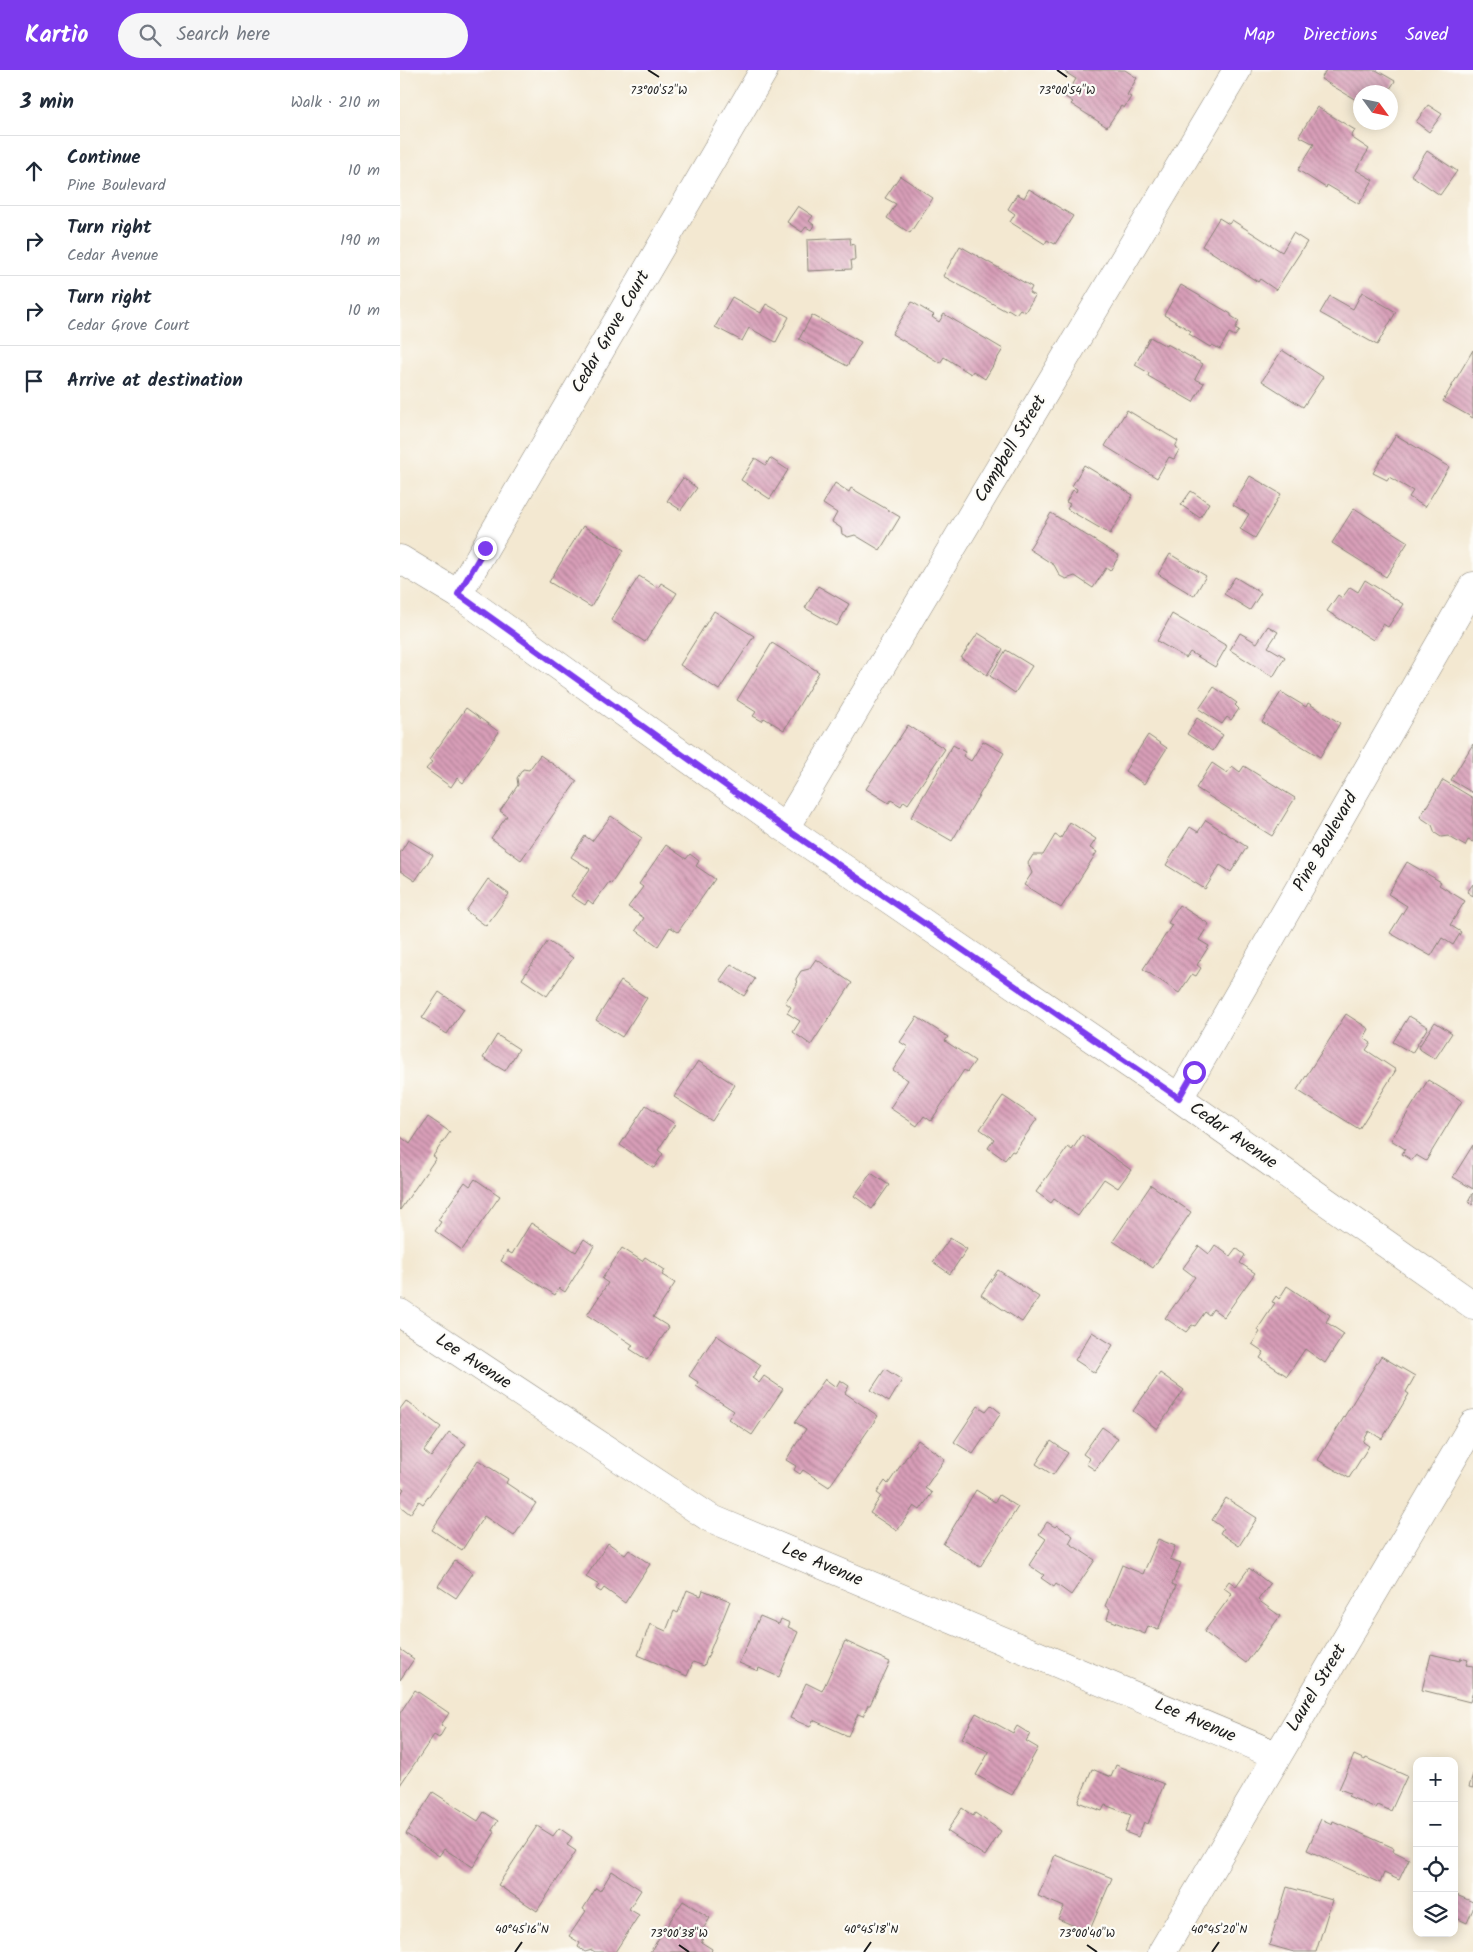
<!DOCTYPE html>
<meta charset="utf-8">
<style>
body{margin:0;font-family:Kalam,sans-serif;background:#f6f6f7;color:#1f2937}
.controls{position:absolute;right:15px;bottom:15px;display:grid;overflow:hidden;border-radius:10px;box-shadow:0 2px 12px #0003}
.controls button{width:45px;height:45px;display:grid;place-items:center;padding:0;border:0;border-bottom:1px solid #e0e1e3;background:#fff;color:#1f2937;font:25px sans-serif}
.compass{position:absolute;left:953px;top:15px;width:45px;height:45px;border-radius:50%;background:#fff;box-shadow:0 2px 12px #0003;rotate:123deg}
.stop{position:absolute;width:15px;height:15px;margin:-11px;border:4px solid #7c3aed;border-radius:50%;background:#fff}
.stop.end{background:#7c3aed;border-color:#fff;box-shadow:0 1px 5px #0008}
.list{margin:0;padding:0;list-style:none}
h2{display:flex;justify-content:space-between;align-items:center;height:65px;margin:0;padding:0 20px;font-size:21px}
h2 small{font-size:16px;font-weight:400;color:#747a83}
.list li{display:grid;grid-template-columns:32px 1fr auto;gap:15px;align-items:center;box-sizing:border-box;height:70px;padding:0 20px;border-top:1px solid #e0e1e3}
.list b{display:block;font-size:19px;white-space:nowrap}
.list p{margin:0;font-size:16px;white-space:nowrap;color:#747a83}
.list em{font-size:16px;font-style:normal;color:#747a83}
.icon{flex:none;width:28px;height:28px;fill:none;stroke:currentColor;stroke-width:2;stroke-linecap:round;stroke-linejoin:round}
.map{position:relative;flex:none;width:1073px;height:1882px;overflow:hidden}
header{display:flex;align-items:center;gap:30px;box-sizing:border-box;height:70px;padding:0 25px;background:#7c3aed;color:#fff}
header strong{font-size:24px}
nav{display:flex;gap:28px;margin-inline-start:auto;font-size:18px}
.search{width:350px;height:45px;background:#f6f6f7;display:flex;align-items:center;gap:12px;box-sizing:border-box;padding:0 18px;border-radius:28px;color:#747a83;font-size:19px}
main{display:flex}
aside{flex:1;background:#fff}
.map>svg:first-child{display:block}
</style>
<header>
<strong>Kartio</strong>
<div class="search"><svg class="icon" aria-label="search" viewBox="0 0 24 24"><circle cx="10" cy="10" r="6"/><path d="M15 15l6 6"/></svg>Search here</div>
<nav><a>Map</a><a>Directions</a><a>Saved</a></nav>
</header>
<main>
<aside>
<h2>3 min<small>Walk · 210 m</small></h2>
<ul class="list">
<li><svg class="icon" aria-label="ahead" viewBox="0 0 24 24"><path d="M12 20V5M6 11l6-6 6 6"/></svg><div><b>Continue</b><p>Pine Boulevard</p></div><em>10 m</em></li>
<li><svg class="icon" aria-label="right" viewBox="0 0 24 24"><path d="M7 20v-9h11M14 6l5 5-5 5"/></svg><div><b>Turn right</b><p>Cedar Avenue</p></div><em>190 m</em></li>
<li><svg class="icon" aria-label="right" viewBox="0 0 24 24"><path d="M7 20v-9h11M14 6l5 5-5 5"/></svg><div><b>Turn right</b><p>Cedar Grove Court</p></div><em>10 m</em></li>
<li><svg class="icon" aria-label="arrive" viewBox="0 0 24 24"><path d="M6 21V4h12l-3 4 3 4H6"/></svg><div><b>Arrive at destination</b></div></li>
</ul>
</aside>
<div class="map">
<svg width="1073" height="1882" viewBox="0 0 1073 1882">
<defs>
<pattern id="building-back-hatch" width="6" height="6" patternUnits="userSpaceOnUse" patternTransform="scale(1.25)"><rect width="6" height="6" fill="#d89eb8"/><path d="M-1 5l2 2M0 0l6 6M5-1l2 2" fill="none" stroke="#ae8095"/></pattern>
</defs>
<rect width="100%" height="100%" fill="#fdfcf7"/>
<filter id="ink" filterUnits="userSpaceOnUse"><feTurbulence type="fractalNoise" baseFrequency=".02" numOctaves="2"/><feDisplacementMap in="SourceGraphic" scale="10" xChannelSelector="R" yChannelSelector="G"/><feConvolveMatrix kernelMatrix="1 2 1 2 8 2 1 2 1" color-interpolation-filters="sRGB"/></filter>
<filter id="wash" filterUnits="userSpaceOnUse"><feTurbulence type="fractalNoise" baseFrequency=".0096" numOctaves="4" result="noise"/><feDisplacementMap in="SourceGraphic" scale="20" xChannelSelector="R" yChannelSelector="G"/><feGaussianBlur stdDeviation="1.12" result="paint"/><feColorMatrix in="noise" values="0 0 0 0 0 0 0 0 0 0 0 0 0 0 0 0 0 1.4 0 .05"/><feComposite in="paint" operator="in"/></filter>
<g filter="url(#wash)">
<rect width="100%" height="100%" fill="#f3e8d1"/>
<g id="blocks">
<!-- building -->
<path fill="url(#building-back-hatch)" d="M 667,0 L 725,0 L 737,8 L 727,25 L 731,27 L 724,38 L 721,36 L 707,57 L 671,34 L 673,32 L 665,27 L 676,9 L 665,2 Z
M 926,0 L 976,0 L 995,11 L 988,22 L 961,22 L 961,33 L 921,9 Z
M 1028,35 L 1042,44 L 1029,62 L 1016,52 Z
M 917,37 L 955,60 L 951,67 L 969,79 L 956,100 L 973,110 L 959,134 L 927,115 L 926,118 L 898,100 L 914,74 L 899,66 Z
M 1027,81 L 1057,101 L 1040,125 L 1011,105 Z
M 500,106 L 533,128 L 510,163 L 487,148 L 496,134 L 485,128 Z
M 629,119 L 673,146 L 655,174 L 647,170 L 645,174 L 610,152 L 615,144 L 608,139 L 617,124 L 624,128 Z
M 398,136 L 413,146 L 409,151 L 414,155 L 411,160 L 406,157 L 402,162 L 387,152 Z
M 819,148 L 829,154 L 832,150 L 882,182 L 893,163 L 907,172 L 876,220 L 860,209 L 858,212 L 802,176 Z
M 450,168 L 451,175 L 454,174 L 455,190 L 451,190 L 452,199 L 408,201 L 407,170 Z
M 560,176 L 632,217 L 629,223 L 635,226 L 625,242 L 620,239 L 616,244 L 608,239 L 606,241 L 543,206 Z
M 781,215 L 831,244 L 831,246 L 839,251 L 835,259 L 839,261 L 835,266 L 829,263 L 820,279 L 812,275 L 810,277 L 789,264 L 791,261 L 764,245 Z
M 962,222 L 996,242 L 977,275 L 920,243 L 930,226 L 953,239 Z
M 332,227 L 361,243 L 366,234 L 389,247 L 376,272 L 349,258 L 342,271 L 315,257 Z
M 512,232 L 534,245 L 532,247 L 539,252 L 544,244 L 603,279 L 585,309 L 573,301 L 571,304 L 544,287 L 540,293 L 492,264 Z
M 412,245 L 461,272 L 447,296 L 399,269 Z
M 750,267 L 766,276 L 767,274 L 803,294 L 795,309 L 804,313 L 793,332 L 748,306 L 749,303 L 735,295 Z
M 882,280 L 923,307 L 903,337 L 862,311 Z
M 1073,280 L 1073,348 L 1043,331 Z
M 727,340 L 778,371 L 775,377 L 779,380 L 774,389 L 769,387 L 757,408 L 705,376 Z
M 996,365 L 1049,397 L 1025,437 L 1009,427 L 1013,421 L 989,407 L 987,410 L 973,403 Z
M 355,388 L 366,395 L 370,388 L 388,400 L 370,429 L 341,410 Z
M 684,395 L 733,425 L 710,464 L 667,439 L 670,434 L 666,432 L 673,420 L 676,422 L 677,419 L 672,416 Z
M 850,406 L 881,424 L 855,468 L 840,459 L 849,444 L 833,435 Z
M 283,408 L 297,418 L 281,440 L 267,431 Z
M 435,413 L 449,422 L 451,418 L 500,447 L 480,480 L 455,465 L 448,467 L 442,464 L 441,458 L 432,452 L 437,443 L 423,434 Z
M 791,421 L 809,433 L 800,448 L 781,435 Z
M 954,438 L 1008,472 L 986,507 L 932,473 Z
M 651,443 L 719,486 L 710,501 L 706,498 L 693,518 L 675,506 L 666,509 L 660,506 L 654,495 L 629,479 Z
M 183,456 L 224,480 L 191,537 L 149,512 Z
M 770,484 L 806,506 L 794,526 L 758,504 Z
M 239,506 L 258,518 L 261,513 L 277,523 L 245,572 L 211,550 Z
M 835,507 L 861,523 L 850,540 L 824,524 Z
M 965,510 L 1003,534 L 988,557 L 983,554 L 973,570 L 927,541 L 938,525 L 942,528 L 950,517 L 958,522 Z
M 418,516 L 449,534 L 437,556 L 405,538 Z
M 314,541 L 354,566 L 319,620 L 280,595 Z
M 772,544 L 827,576 L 815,597 L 790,582 L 786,588 L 757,571 Z
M 868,556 L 878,562 L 868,577 L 885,587 L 873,607 L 830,580 L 840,563 L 857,573 Z
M 578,563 L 603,579 L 587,605 L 561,588 Z
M 372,573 L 419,602 L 384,660 L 364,648 L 362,651 L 353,646 L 356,642 L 337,630 Z
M 606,580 L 632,596 L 615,623 L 590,606 Z
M 814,617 L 837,633 L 835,635 L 839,639 L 831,650 L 827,647 L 822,654 L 799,639 Z
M 881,622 L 906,637 L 908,633 L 940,653 L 920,687 L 862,652 Z
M 66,638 L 99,662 L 63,713 L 57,708 L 51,717 L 26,699 L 32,692 L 29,690 Z
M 797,648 L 823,665 L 813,681 L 787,664 Z
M 508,655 L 545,679 L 508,734 L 504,731 L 501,736 L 491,730 L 489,733 L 466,719 Z
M 748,665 L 767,678 L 744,714 L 725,701 Z
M 583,671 L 604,683 L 552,771 L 511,747 L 553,675 L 565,682 L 563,686 L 571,691 Z
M 1073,674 L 1073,723 L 1051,710 Z
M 140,685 L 177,711 L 121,790 L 91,768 L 107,746 L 100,741 L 118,715 L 117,708 L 123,699 L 129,700 Z
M 812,693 L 827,703 L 832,696 L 840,702 L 844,696 L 895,728 L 872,766 L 796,718 Z
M 1043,710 L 1073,728 L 1073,772 L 1068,770 L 1065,776 L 1048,766 L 1041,767 L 1035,763 L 1032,755 L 1020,747 Z
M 211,746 L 242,768 L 211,814 L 209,812 L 193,834 L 188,830 L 185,835 L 171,826 L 190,799 L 171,787 L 185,766 L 192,771 Z
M 806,750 L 847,777 L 831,802 L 820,795 L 805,819 L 766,795 L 790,757 L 798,762 Z
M 670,752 L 696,769 L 690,778 L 697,782 L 661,838 L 624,815 L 632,803 L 628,793 L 633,785 L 643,785 L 655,765 L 661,768 Z
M 8,770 L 33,785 L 15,811 L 0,801 L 0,783 Z
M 266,775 L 286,789 L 290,784 L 299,791 L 296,796 L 315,809 L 278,862 L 270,857 L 258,876 L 236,860 L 244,848 L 228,837 L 243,817 L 239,814 Z
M 1007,792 L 1041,812 L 1039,815 L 1065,831 L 1050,855 L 1061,862 L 1053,875 L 1042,868 L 1031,886 L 990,863 L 1007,836 L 988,824 Z
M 88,809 L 109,824 L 86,856 L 66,841 Z
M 1073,814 L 1073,826 L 1067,822 Z
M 779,835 L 809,854 L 799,870 L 809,876 L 797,895 L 801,898 L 796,906 L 792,904 L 779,923 L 743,899 L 772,855 L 768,853 Z
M 148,871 L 173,888 L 147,926 L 122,909 Z
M 416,889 L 452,913 L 411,975 L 393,962 L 400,951 L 387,943 L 391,937 L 385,932 L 397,915 L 396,909 L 401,901 L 409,899 Z
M 331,894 L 355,909 L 344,926 L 320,910 Z
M 221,911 L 247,928 L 222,967 L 196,950 Z
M 39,922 L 64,939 L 47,964 L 22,948 Z
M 946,944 L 969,959 L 964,968 L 971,973 L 966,980 L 996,1000 L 959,1059 L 897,1020 Z
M 1009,946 L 1028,957 L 1012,983 L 993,972 Z
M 517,947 L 548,967 L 545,971 L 575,991 L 567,1002 L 564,1000 L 531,1051 L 524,1046 L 517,1056 L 490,1038 L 508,1010 L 493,1000 L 508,977 L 500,972 Z
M 1035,952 L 1052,963 L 1035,989 L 1018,978 Z
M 97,965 L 119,979 L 105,1001 L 83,988 Z
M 298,991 L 335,1015 L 312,1051 L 274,1027 Z
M 1028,1010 L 1062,1031 L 1026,1091 L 1016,1085 L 1012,1090 L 1002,1084 L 1005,1079 L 991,1070 Z
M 603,1026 L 637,1049 L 614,1082 L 612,1081 L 605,1090 L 588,1078 L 594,1069 L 580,1059 Z
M 246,1035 L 275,1054 L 258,1080 L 263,1084 L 254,1098 L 220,1075 Z
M 28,1047 L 50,1062 L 33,1086 L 36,1088 L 0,1140 L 0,1069 L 1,1067 L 10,1074 Z
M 682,1065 L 731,1100 L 718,1118 L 704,1109 L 678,1146 L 654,1129 L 651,1133 L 636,1122 L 668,1077 L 672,1080 Z
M 1073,1075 L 1073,1119 L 1053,1107 Z
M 471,1103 L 489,1115 L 472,1139 L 454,1126 Z
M 75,1109 L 100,1126 L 62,1180 L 35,1161 L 41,1152 L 38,1150 L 65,1112 L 70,1116 Z
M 751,1115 L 791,1142 L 753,1198 L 713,1171 Z
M 1073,1123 L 1073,1135 L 1068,1132 Z
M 131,1153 L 176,1182 L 184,1169 L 194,1176 L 165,1222 L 159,1218 L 155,1225 L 101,1191 L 107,1181 L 112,1184 Z
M 550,1168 L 567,1179 L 550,1204 L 533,1192 Z
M 815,1175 L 830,1186 L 836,1178 L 845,1185 L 840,1193 L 855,1203 L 824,1247 L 813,1239 L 809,1245 L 805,1242 L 795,1256 L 792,1255 L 786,1262 L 765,1248 L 795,1207 L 783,1198 L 799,1176 L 809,1184 Z
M 222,1178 L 242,1191 L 245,1187 L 265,1200 L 262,1205 L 275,1213 L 253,1247 L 269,1257 L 247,1290 L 230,1279 L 233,1275 L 187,1245 L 208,1213 L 202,1209 Z
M 598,1200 L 639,1227 L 622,1252 L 581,1225 Z
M 887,1216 L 930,1245 L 926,1252 L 944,1264 L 925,1293 L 905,1279 L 887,1306 L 860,1288 L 864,1282 L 852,1274 L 860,1262 L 857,1260 L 875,1233 L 872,1232 L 876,1226 L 879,1229 Z
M 692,1262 L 713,1275 L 695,1303 L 675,1290 Z
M 316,1265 L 361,1295 L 352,1308 L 359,1313 L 364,1306 L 383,1319 L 352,1365 L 328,1349 L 334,1341 L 296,1316 L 298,1312 L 289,1306 Z
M 981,1286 L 1015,1306 L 1006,1322 L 1009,1324 L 982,1369 L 969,1361 L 963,1372 L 969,1376 L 949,1408 L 918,1390 Z
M 485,1299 L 502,1310 L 489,1332 L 471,1320 Z
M 760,1303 L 784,1320 L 757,1359 L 733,1341 Z
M 425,1309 L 436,1317 L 440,1310 L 449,1316 L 445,1323 L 478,1346 L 429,1417 L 403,1400 L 400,1404 L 394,1400 L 396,1396 L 386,1390 L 406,1359 L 395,1352 Z
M 6,1331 L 41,1357 L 24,1381 L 31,1387 L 49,1362 L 66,1374 L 23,1434 L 19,1431 L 10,1444 L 0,1436 L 0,1425 L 4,1419 L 0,1416 L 0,1339 Z
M 591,1335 L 601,1343 L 573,1384 L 554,1372 L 578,1336 L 586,1341 Z
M 702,1357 L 718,1368 L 695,1400 L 686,1394 L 690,1389 L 683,1384 Z
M 518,1370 L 545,1389 L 525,1418 L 532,1423 L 520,1440 L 514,1436 L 497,1461 L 470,1443 L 481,1426 L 477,1423 L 485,1411 L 488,1414 Z
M 651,1371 L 668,1383 L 653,1405 L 636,1394 Z
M 78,1390 L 108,1409 L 106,1413 L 136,1433 L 114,1466 L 84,1446 L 62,1480 L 32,1460 Z
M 576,1420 L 595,1432 L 599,1425 L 618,1437 L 580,1497 L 543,1474 Z
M 826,1428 L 857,1448 L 839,1476 L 820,1463 L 823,1458 L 812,1450 Z
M 647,1452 L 655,1457 L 657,1455 L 673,1466 L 669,1473 L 695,1490 L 671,1525 L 656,1514 L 654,1517 L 641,1508 L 644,1505 L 629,1495 L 646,1469 L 639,1464 Z
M 758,1469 L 775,1476 L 770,1489 L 781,1493 L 772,1514 L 776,1516 L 758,1560 L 748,1556 L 745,1564 L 707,1549 L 710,1539 L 705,1536 L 722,1495 L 743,1504 Z
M 208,1473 L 225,1485 L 229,1480 L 250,1494 L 225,1533 L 204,1518 L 201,1522 L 196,1519 L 199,1515 L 186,1507 Z
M 55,1491 L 73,1503 L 56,1528 L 38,1516 Z
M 849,1498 L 870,1514 L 858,1530 L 880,1546 L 846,1593 L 804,1562 L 832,1524 L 824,1518 L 829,1511 L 836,1516 Z
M 287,1520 L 301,1526 L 303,1520 L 330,1531 L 304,1596 L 293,1592 L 287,1606 L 238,1585 L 250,1554 L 266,1561 L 274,1541 L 278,1543 Z
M 360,1546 L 379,1554 L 381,1549 L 390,1553 L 388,1557 L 398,1562 L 379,1607 L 359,1598 L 358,1601 L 339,1593 Z
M 445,1571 L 490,1592 L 470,1635 L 468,1635 L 463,1646 L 458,1644 L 448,1666 L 413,1650 L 410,1657 L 390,1648 L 406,1613 L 422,1621 Z
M 0,1579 L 14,1589 L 0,1610 Z
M 1031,1584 L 1060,1591 L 1061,1588 L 1068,1590 L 1066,1595 L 1073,1596 L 1073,1621 L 1070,1632 L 1022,1620 Z
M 15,1620 L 49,1643 L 41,1655 L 45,1658 L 39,1668 L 34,1665 L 0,1715 L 0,1643 Z
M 576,1643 L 613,1663 L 617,1656 L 630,1664 L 626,1671 L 638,1678 L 612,1725 L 576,1705 L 589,1682 L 562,1668 Z
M 954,1685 L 965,1690 L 966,1688 L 1007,1706 L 991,1741 L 978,1735 L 976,1738 L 948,1726 L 950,1723 L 939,1719 Z
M 716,1695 L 764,1714 L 748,1754 L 744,1752 L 738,1767 L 725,1762 L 731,1745 L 705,1735 L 702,1741 L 678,1732 L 692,1699 L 711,1707 Z
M 1073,1704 L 1073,1718 L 1069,1717 Z
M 33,1722 L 78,1751 L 84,1742 L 98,1751 L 92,1760 L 95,1762 L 73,1797 L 44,1779 L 39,1786 L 6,1764 Z
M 562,1738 L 573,1746 L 575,1743 L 601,1761 L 585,1786 L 547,1761 Z
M 921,1749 L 932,1754 L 933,1751 L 994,1778 L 993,1781 L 1009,1789 L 999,1810 L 984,1803 L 980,1813 L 907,1780 Z
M 137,1756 L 153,1766 L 159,1758 L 172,1767 L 167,1775 L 176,1781 L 137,1841 L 98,1815 Z
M 655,1785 L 712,1808 L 689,1862 L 658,1849 L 664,1837 L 638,1826 Z
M 212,1801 L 241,1820 L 229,1839 L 239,1845 L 215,1882 L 195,1882 L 192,1880 L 185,1882 L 178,1877 L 180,1873 L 169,1866 L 186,1841 L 183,1839 L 196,1818 L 200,1821 Z
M 887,1817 L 932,1830 L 916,1882 L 894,1882 L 869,1875 Z
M 1054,1824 L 1073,1832 L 1073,1839 L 1067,1853 L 1054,1847 Z
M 283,1831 L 310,1848 L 303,1859 L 307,1861 L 301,1872 L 312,1879 L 311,1882 L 250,1882 Z"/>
</g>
</g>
<g filter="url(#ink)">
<use href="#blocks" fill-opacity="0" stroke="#888276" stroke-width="1"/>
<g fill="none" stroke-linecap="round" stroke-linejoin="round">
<!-- minor casing -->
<g stroke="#888276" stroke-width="29">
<path id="minor" d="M 0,489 L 58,524 L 385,758 L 779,1028 L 1073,1235
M 58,524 L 364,0
M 385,758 L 837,0
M 779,1028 L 1073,516
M 0,1243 L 310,1448 L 876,1685
M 762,1882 L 1073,1354"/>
</g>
<!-- minor -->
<use href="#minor" stroke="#fff" stroke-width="28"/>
</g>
</g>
<g fill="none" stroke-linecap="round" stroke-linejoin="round" filter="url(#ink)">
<!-- route -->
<path stroke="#7c3aed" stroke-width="6" d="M 85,478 L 58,524 L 385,758 L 779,1028 L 794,1002"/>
</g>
<!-- ticks -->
<path fill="none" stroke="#1c1c1c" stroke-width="2" d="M 248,0 L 259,7M 657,0 L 667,7M 279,1875 L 289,1882M 687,1875 L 697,1882M 115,1882 L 122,1872M 464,1882 L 471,1872M 812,1882 L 819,1872"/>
<g text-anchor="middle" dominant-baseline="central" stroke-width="4.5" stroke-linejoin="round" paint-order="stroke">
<!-- street labels -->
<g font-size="18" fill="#1c1c1c" stroke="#fdfcf7">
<text transform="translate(211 262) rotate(-60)">Cedar Grove Court</text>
<text transform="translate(611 379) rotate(-59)">Campbell Street</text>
<text transform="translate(926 772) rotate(-60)">Pine Boulevard</text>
<text transform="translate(833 1066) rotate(35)">Cedar Avenue</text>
<text transform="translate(73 1292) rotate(33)">Lee Avenue</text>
<text transform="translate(422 1495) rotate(23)">Lee Avenue</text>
<text transform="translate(917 1618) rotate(-59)">Laurel Street</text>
<text transform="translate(795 1651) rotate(23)">Lee Avenue</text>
</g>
</g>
<g font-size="12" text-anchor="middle" fill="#1c1c1c" stroke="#fdfcf7" stroke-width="4.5" stroke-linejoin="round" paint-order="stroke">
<text x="259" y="24">73°00'52"W</text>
<text x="667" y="24">73°00'54"W</text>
<text x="122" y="1863">40°45'16"N</text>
<text x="471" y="1863">40°45'18"N</text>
<text x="819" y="1863">40°45'20"N</text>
<text x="279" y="1867">73°00'38"W</text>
<text x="687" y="1867">73°00'40"W</text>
</g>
</svg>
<div class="controls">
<button>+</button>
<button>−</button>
<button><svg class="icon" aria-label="locate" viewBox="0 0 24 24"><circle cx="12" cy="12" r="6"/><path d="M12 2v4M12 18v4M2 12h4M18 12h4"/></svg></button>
<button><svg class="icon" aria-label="layers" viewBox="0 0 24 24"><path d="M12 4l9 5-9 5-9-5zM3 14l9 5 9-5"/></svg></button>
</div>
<svg class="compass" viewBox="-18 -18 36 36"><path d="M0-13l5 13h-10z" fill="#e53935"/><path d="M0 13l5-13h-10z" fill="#747a83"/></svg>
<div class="stop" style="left:794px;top:1002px"></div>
<div class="stop end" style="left:85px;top:478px"></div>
</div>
</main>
